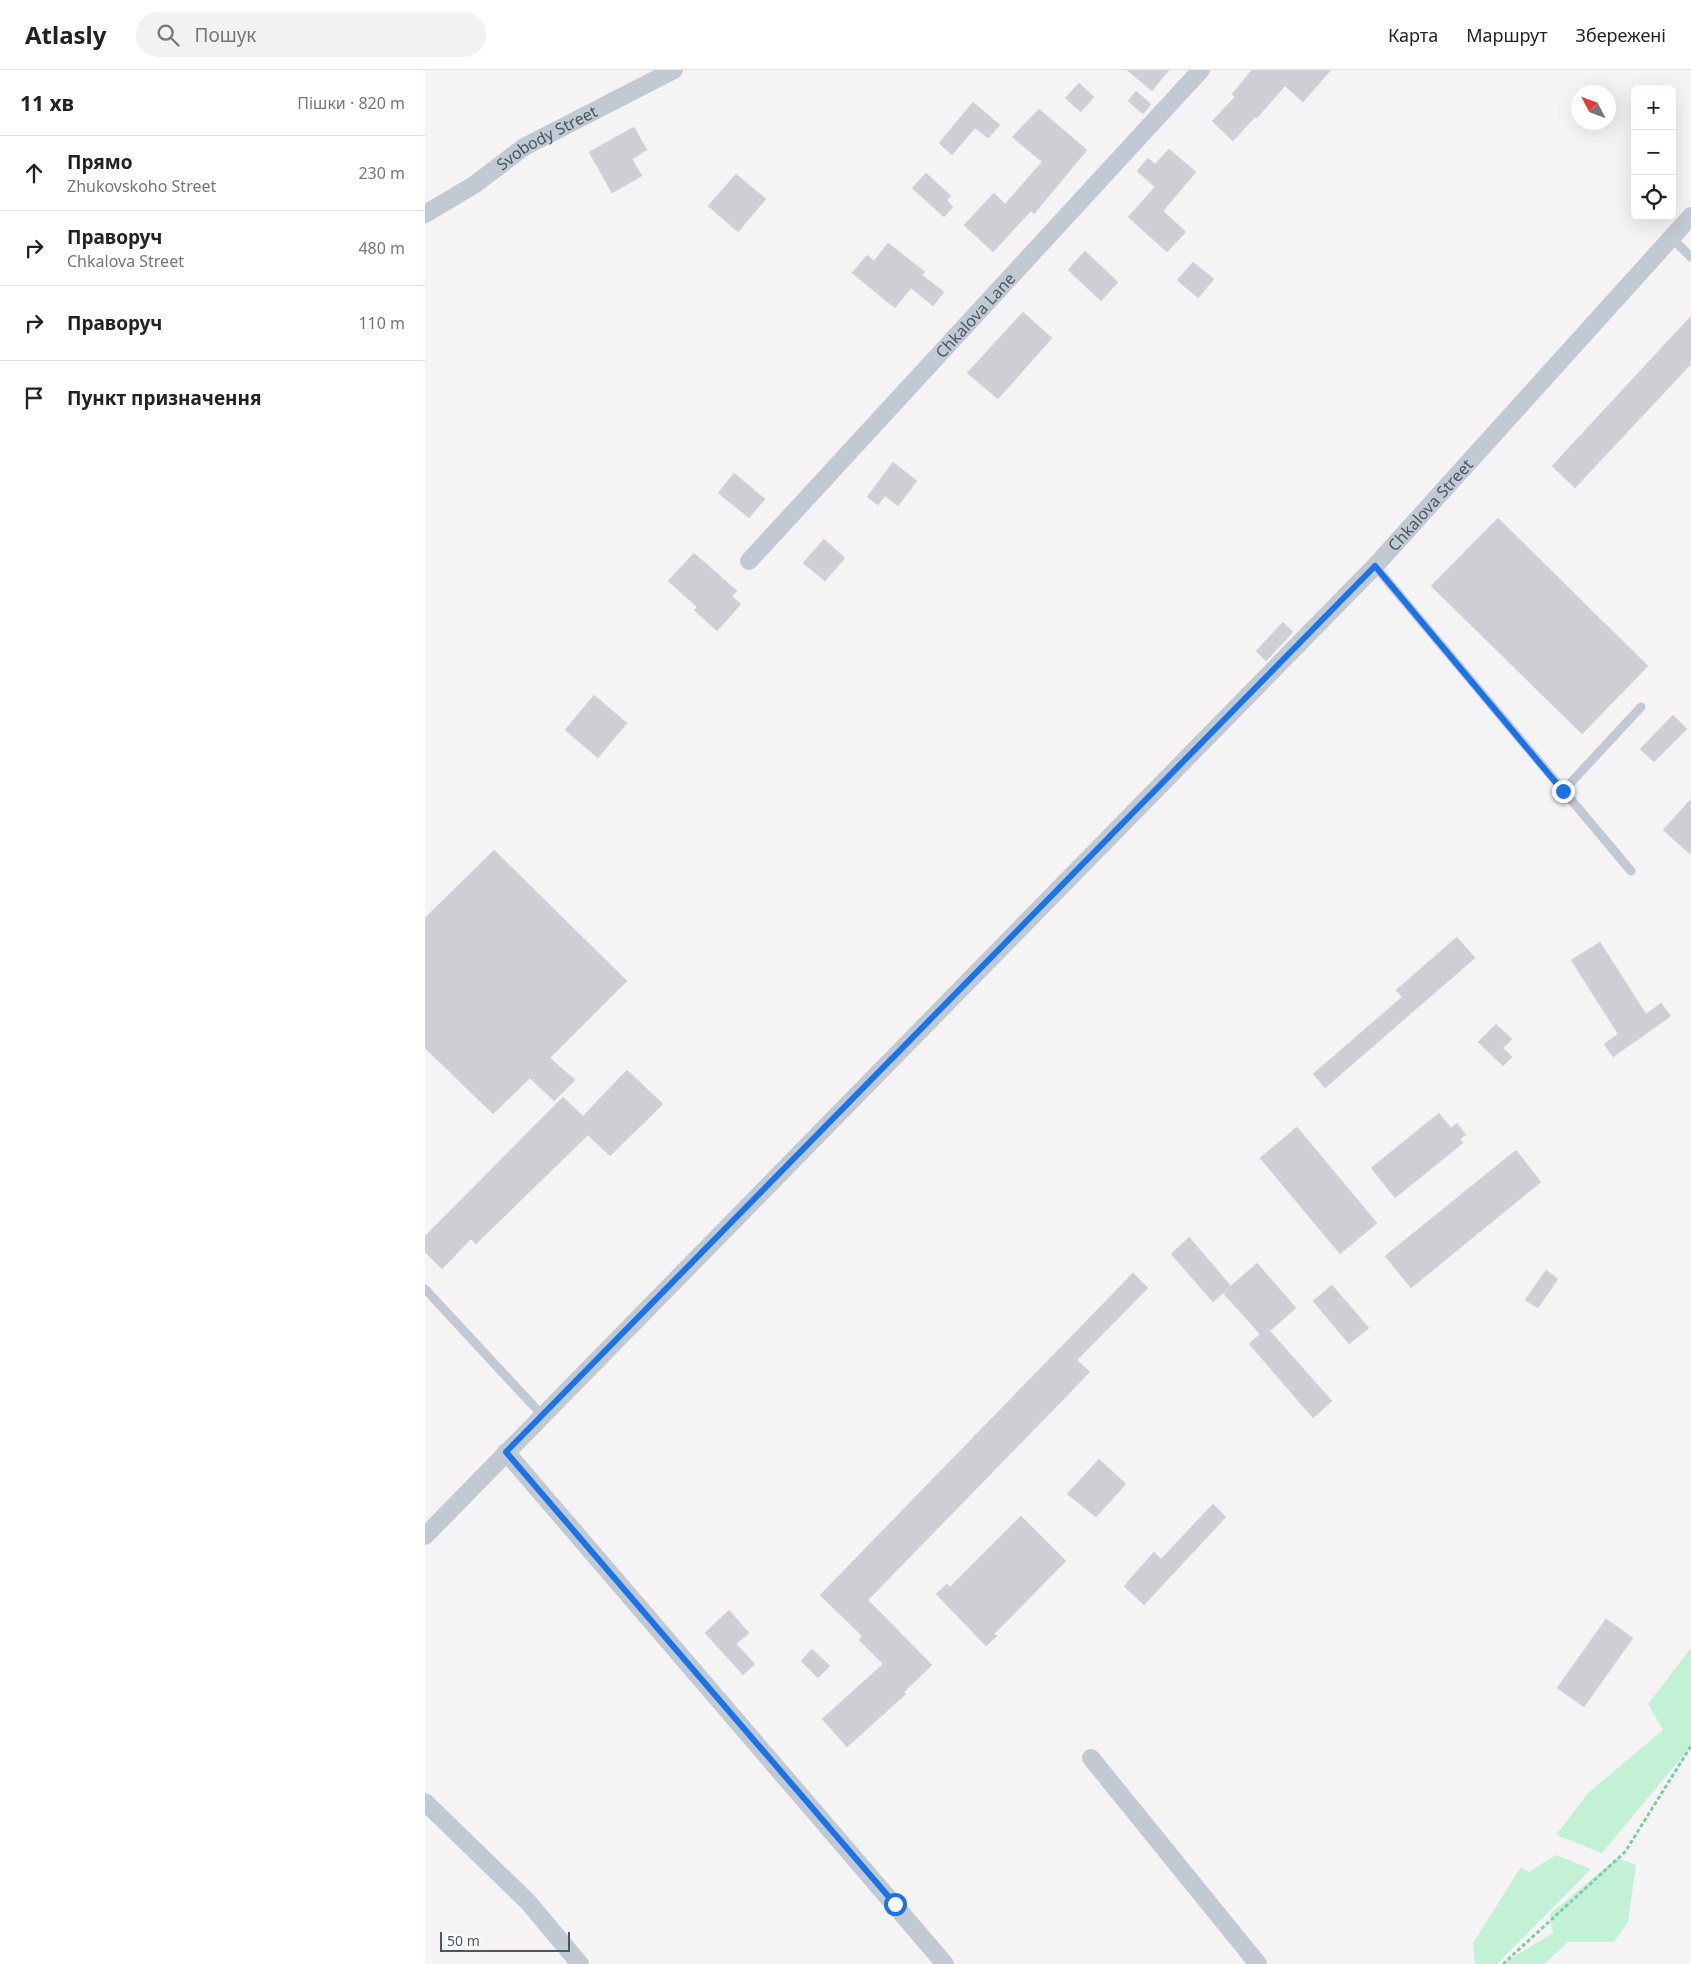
<!DOCTYPE html>
<html lang="uk">
<meta charset="utf-8">
<style>
body{margin:0;font-family:"Noto Sans",sans-serif;background:#f2f2f2;color:#222}
.controls{position:absolute;right:15px;top:15px;display:grid;overflow:hidden;border-radius:8px;box-shadow:0 5px 20px #0002}
.controls button{width:45px;height:45px;display:grid;place-items:center;padding:0;border:0;border-bottom:1px solid #e0e0e0;background:#fff;color:#222;font:25px sans-serif}
.compass{position:absolute;left:1146px;top:15px;width:45px;height:45px;border-radius:50%;background:#fff;box-shadow:0 5px 20px #0002;rotate:311deg}
.scale{position:absolute;left:15px;bottom:12px;width:130px;box-sizing:border-box;padding-left:5px;border:2px solid #4a5661;border-top:0;font-size:14px;line-height:18px;white-space:nowrap;color:#4a5661;-webkit-text-stroke:4px #fff;paint-order:stroke}
.stop{position:absolute;width:15px;height:15px;margin:-11px;border:4px solid #1a73e8;border-radius:50%;background:#fff}
.stop.end{background:#1a73e8;border-color:#fff;box-shadow:0 1px 5px #0008}
.list{margin:0;padding:0;list-style:none}
h2{display:flex;justify-content:space-between;align-items:center;height:65px;margin:0;padding:0 20px;font-size:21px}
h2 small{font-size:16px;font-weight:400;color:#767676}
.list li{display:grid;grid-template-columns:32px 1fr auto;gap:15px;align-items:center;box-sizing:border-box;height:75px;padding:0 20px;border-top:1px solid #e0e0e0}
.list b{display:block;font-size:19px;white-space:nowrap}
.list p{margin:0;font-size:16px;white-space:nowrap;color:#767676}
.list em{font-size:16px;font-style:normal;color:#767676}
.icon{flex:none;width:28px;height:28px;fill:none;stroke:currentColor;stroke-width:2;stroke-linecap:round;stroke-linejoin:round}
.map{position:relative;flex:none;width:1266px;height:1894px;overflow:hidden}
header{display:flex;align-items:center;gap:30px;box-sizing:border-box;height:70px;padding:0 25px;background:#fff;border-bottom:1px solid #e0e0e0}
header strong{font-size:24px}
nav{display:flex;gap:28px;margin-inline-start:auto;font-size:18px}
.search{width:350px;height:45px;background:#f2f2f2;display:flex;align-items:center;gap:12px;box-sizing:border-box;padding:0 18px;border-radius:28px;color:#767676;font-size:19px}
main{display:flex}
aside{flex:1;background:#fff}
.map>svg:first-child{display:block}
</style>
<header>
<strong>Atlasly</strong>
<div class="search"><svg class="icon" aria-label="search" viewBox="0 0 24 24"><circle cx="10" cy="10" r="6"/><path d="M15 15l6 6"/></svg>Пошук</div>
<nav><a>Карта</a><a>Маршрут</a><a>Збережені</a></nav>
</header>
<main>
<aside>
<h2>11 хв<small>Пішки · 820 m</small></h2>
<ul class="list">
<li><svg class="icon" aria-label="ahead" viewBox="0 0 24 24"><path d="M12 20V5M6 11l6-6 6 6"/></svg><div><b>Прямо</b><p>Zhukovskoho Street</p></div><em>230 m</em></li>
<li><svg class="icon" aria-label="right" viewBox="0 0 24 24"><path d="M7 20v-9h11M14 6l5 5-5 5"/></svg><div><b>Праворуч</b><p>Chkalova Street</p></div><em>480 m</em></li>
<li><svg class="icon" aria-label="right" viewBox="0 0 24 24"><path d="M7 20v-9h11M14 6l5 5-5 5"/></svg><div><b>Праворуч</b></div><em>110 m</em></li>
<li><svg class="icon" aria-label="arrive" viewBox="0 0 24 24"><path d="M6 21V4h12l-3 4 3 4H6"/></svg><div><b>Пункт призначення</b></div></li>
</ul>
</aside>
<div class="map">
<svg width="1266" height="1894" viewBox="0 0 1266 1894">
<rect width="100%" height="100%" fill="#f5f3f3"/>
<!-- green -->
<path fill="#c3f1d5" d="M 1266,1578 L 1266,1676 L 1177,1783 L 1131,1765 L 1163,1723 L 1238,1660 L 1223,1634 Z
M 1131,1785 L 1166,1799 L 1072,1894 L 1050,1894 L 1048,1873 L 1096,1797 L 1104,1802 Z
M 1192,1788 L 1211,1795 L 1203,1852 L 1189,1872 L 1143,1872 L 1119,1894 L 1077,1894 L 1128,1863 L 1125,1844 Z"/>
<!-- building -->
<path fill="#cdcfd5" stroke="#d7d9de" d="M 702,0 L 744,0 L 727,21 Z
M 827,0 L 906,0 L 878,32 L 860,16 L 832,48 L 830,47 L 808,71 L 787,51 L 810,27 L 807,24 Z
M 654,13 L 669,27 L 656,42 L 640,28 Z
M 711,21 L 726,34 L 718,44 L 703,31 Z
M 548,32 L 575,55 L 563,68 L 550,58 L 527,85 L 514,73 Z
M 614,39 L 662,80 L 609,144 L 606,141 L 568,182 L 539,155 L 569,123 L 580,134 L 617,92 L 587,67 Z
M 209,57 L 222,80 L 207,89 L 217,106 L 187,123 L 164,82 Z
M 744,79 L 771,102 L 738,141 L 761,162 L 742,182 L 703,147 L 730,117 L 712,101 L 723,88 L 730,94 Z
M 501,103 L 526,126 L 522,130 L 528,137 L 519,147 L 487,118 Z
M 311,104 L 341,129 L 313,162 L 283,136 Z
M 463,173 L 500,202 L 497,205 L 519,222 L 508,236 L 486,218 L 470,238 L 427,203 L 442,185 L 449,191 Z
M 660,181 L 693,212 L 676,231 L 643,200 Z
M 768,192 L 789,209 L 773,228 L 752,210 Z
M 598,242 L 627,268 L 573,329 L 542,303 Z
M 1266,246 L 1266,294 L 1150,418 L 1127,396 Z
M 468,392 L 492,411 L 473,436 L 460,426 L 453,435 L 442,427 Z
M 309,403 L 340,429 L 324,448 L 293,423 Z
M 1073,448 L 1223,596 L 1157,664 L 1006,516 Z
M 399,469 L 420,488 L 400,511 L 378,493 Z
M 269,483 L 312,521 L 307,526 L 316,534 L 292,561 L 269,540 L 272,537 L 243,511 Z
M 858,552 L 868,562 L 841,591 L 831,581 Z
M 169,625 L 202,653 L 173,688 L 140,660 Z
M 1248,645 L 1262,659 L 1229,692 L 1215,679 Z
M 1266,729 L 1266,785 L 1238,760 Z
M 69,780 L 202,911 L 125,988 L 150,1010 L 129,1031 L 105,1008 L 68,1044 L 0,978 L 0,848 Z
M 1032,867 L 1050,888 L 900,1018 L 888,1004 L 977,927 L 971,920 Z
M 1175,872 L 1221,944 L 1236,933 L 1246,946 L 1188,987 L 1179,974 L 1193,964 L 1146,890 Z
M 1071,954 L 1087,969 L 1078,978 L 1087,987 L 1078,996 L 1053,972 Z
M 202,1000 L 238,1034 L 185,1086 L 163,1065 L 51,1174 L 46,1169 L 17,1199 L 0,1182 L 0,1166 L 138,1027 L 158,1046 Z
M 1014,1043 L 1026,1058 L 1032,1053 L 1041,1065 L 1035,1069 L 1038,1073 L 970,1128 L 946,1098 Z
M 872,1057 L 952,1153 L 915,1184 L 835,1088 Z
M 1091,1080 L 1116,1112 L 986,1218 L 960,1186 Z
M 764,1167 L 806,1216 L 788,1232 L 746,1184 Z
M 832,1193 L 871,1238 L 845,1261 L 907,1331 L 888,1348 L 824,1274 L 835,1264 L 798,1223 Z
M 1121,1200 L 1133,1209 L 1113,1238 L 1100,1230 Z
M 708,1203 L 723,1218 L 652,1290 L 665,1302 L 443,1530 L 507,1595 L 479,1622 L 481,1624 L 422,1677 L 397,1649 L 458,1594 L 434,1570 L 437,1566 L 395,1525 Z
M 907,1215 L 944,1258 L 924,1274 L 888,1231 Z
M 674,1389 L 701,1414 L 671,1447 L 642,1424 Z
M 788,1434 L 801,1447 L 719,1535 L 699,1516 L 729,1482 L 736,1489 Z
M 596,1446 L 641,1491 L 569,1564 L 572,1566 L 561,1576 L 511,1524 L 522,1514 L 525,1517 Z
M 304,1540 L 324,1563 L 311,1574 L 330,1594 L 318,1605 L 280,1563 Z
M 1181,1549 L 1208,1568 L 1159,1637 L 1132,1618 Z
M 387,1579 L 405,1596 L 393,1608 L 376,1591 Z"/>
<g fill="none" stroke-linecap="round" stroke-linejoin="round">
<!-- path -->
<path stroke="#7ad0a6" stroke-width="3" stroke-dasharray="4 2.5" stroke-linecap="butt" d="M 1078,1894 L 1200,1782 L 1266,1676"/>
<!-- lane -->
<path stroke="#c1cad2" stroke-width="9" d="M 1247,168 L 1266,187
M 950,496 L 1206,801
M 1138,721 L 1216,637
M 0,1219 L 117,1345"/>
<!-- street -->
<g stroke="#c1cad2" stroke-width="18">
<path id="s1" d="M 0,144 L 49,115 L 99,77 L 249,0"/>
<path id="s2" d="M 324,491 L 776,0"/>
<path d="M 81,1382 L 520,1894"/>
<path id="s3" d="M 0,1466 L 950,496 L 1266,146"/>
<path d="M 666,1688 L 833,1894"/>
<path d="M 0,1732 L 103,1832 L 155,1894"/>
</g>
</g>
<g fill="none" stroke-linecap="round" stroke-linejoin="round">
<!-- route -->
<path stroke="#1a73e8" stroke-width="6" d="M 470,1834 L 81,1382 L 950,496 L 1138,721"/>
</g>
<g text-anchor="middle" dominant-baseline="central" stroke-width="5" stroke-linejoin="round" paint-order="stroke">
<!-- street labels -->
<g font-size="16" fill="#4a5661" stroke="#fff">
<text stroke="none"><textPath href="#s1" startOffset="144">Svobody Street</textPath></text>
<text stroke="none"><textPath href="#s2" startOffset="334">Chkalova Lane</textPath></text>
<text stroke="none"><textPath href="#s3" startOffset="1440">Chkalova Street</textPath></text>
</g>
</g>
</svg>
<div class="controls">
<button>+</button>
<button>−</button>
<button><svg class="icon" aria-label="locate" viewBox="0 0 24 24"><circle cx="12" cy="12" r="6"/><path d="M12 2v4M12 18v4M2 12h4M18 12h4"/></svg></button>
</div>
<svg class="compass" viewBox="-18 -18 36 36"><path d="M0-13l5 13h-10z" fill="#e53935"/><path d="M0 13l5-13h-10z" fill="#767676"/></svg>
<div class="scale">50 m</div>
<div class="stop" style="left:470px;top:1834px"></div>
<div class="stop end" style="left:1138px;top:721px"></div>
</div>
</main>
